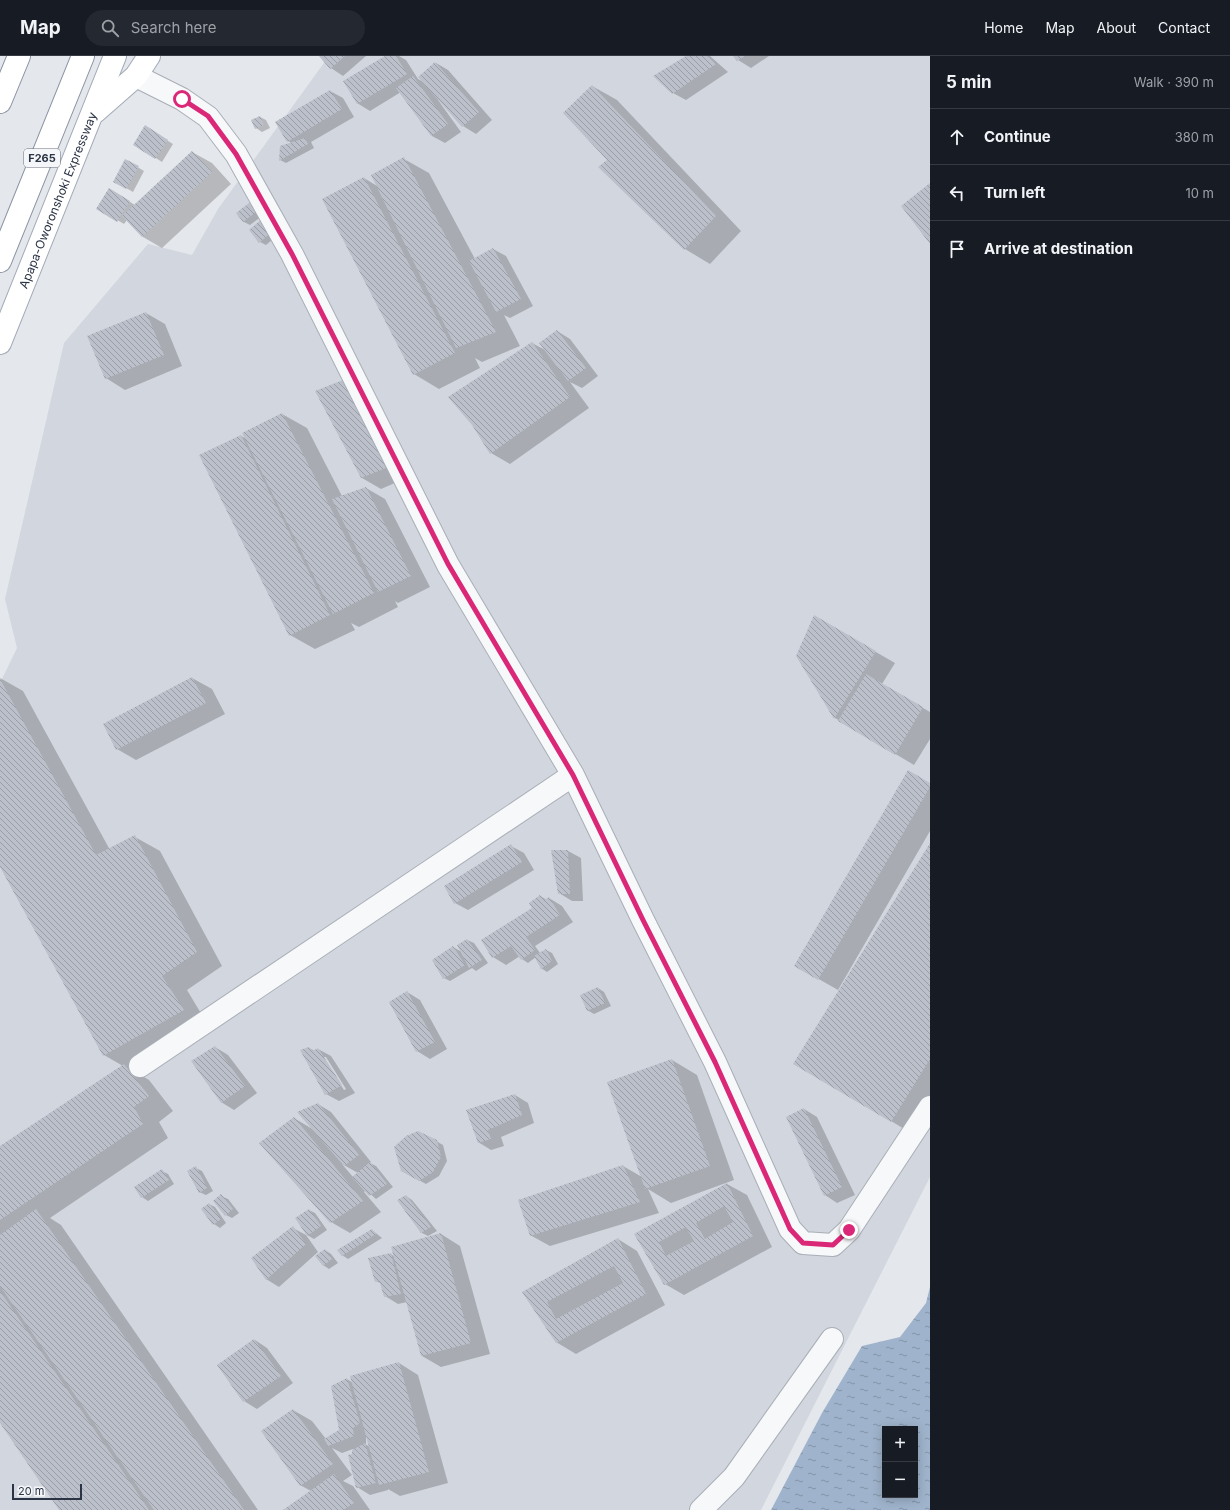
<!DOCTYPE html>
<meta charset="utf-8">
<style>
body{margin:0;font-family:Inter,sans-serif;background:#242831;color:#f1f3f6}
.controls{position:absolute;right:12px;bottom:12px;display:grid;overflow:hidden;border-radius:0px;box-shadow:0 2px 10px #0003}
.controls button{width:36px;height:36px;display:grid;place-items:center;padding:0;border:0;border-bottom:1px solid #363941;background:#171b24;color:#f1f3f6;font:20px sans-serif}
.scale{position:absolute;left:12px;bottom:10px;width:70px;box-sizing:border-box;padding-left:4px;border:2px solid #2b3445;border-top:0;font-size:11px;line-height:14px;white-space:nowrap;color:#2b3445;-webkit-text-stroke:3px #f4f6f9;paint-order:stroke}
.stop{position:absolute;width:12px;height:12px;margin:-9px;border:3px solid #db2777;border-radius:50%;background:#fff}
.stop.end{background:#db2777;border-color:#fff;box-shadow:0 1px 4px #0008}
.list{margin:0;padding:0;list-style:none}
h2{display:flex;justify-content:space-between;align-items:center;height:52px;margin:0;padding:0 16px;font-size:17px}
h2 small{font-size:13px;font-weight:400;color:#9ea1a6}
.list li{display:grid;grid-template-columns:26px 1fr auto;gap:12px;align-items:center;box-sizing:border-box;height:56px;padding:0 16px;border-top:1px solid #363941}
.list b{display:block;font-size:15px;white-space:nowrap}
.list em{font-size:13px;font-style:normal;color:#9ea1a6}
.icon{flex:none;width:22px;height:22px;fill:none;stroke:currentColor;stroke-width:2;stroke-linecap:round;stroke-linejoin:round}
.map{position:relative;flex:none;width:930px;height:1454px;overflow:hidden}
header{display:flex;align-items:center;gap:24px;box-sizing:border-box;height:56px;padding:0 20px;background:#171b24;border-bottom:1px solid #363941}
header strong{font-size:19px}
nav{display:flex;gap:22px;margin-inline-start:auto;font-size:14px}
.search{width:280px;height:36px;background:#242831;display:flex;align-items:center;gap:10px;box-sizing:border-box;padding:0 14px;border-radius:22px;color:#9ea1a6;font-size:15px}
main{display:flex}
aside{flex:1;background:#171b24}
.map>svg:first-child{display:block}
</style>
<header>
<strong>Map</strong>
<div class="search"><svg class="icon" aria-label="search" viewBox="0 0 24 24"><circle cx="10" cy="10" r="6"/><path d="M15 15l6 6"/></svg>Search here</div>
<nav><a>Home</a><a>Map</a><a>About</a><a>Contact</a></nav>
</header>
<main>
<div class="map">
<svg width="930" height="1454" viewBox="0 0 930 1454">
<defs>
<pattern id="water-ripples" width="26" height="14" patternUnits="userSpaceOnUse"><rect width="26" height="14" fill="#9fb4cc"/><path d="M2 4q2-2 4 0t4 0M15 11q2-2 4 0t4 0" fill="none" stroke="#8293a7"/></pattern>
<pattern id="building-back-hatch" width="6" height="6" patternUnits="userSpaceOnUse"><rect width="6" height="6" fill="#bbc0ca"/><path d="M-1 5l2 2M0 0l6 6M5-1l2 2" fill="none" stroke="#989da6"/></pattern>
</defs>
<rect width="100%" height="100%" fill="#e4e7ec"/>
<!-- built -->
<path fill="#d2d6de" d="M 329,0 L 930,0 L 930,1121 L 761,1454 L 0,1454 L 0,627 L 17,592 L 5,543 L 64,287 L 148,188 L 192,199 L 218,153 Z"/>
<!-- water -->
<path fill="url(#water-ripples)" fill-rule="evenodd" d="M 930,1231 L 930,1454 L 771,1454 L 822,1357 L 862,1290 L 900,1281 L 926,1247 ZM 885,1373 L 915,1373 L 915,1439 L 885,1439 Z"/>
<!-- shadow -->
<path fill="#0003" fill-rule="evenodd" d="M 320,0 L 366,0 L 343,20 L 331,12 Z
M 387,0 L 399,0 L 406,4 L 418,23 L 425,27 L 436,7 L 448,14 L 492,64 L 476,78 L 463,70 L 439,43 L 438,44 L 461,76 L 445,87 L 432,80 L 401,36 L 370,55 L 357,47 Z
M 688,0 L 710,0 L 728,16 L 686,44 L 673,37 Z
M 734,0 L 769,0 L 751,12 L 738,4 Z
M 592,30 L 617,44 L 741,175 L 710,208 L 685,193 L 608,104 Z
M 330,35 L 343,42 L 354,61 L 311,86 L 314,92 L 286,107 L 280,104 L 292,87 L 288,85 Z
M 260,61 L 266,64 L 270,72 L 262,76 L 256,72 Z
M 145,71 L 173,88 L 162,106 L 134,88 Z
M 192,96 L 212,107 L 231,128 L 162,192 L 143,181 L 127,164 L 124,168 L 97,152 L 109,133 L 135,149 Z
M 404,103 L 429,117 L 475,203 L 493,193 L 506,200 L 533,250 L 510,262 L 504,259 L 520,290 L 482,306 L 475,302 L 480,312 L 439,333 L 414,318 L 364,122 L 377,130 Z
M 126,104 L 144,115 L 133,136 L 114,125 Z
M 249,148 L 255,152 L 262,160 L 250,169 L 244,166 L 237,158 Z
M 262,164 L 278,179 L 266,189 L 260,186 Z
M 146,257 L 165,268 L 182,310 L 125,334 L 106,322 Z
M 557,275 L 570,283 L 598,320 L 582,332 L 570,326 L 589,352 L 510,408 L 491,397 L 532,287 L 547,295 Z
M 343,325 L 404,423 L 381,433 L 362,422 Z
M 282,358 L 307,372 L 342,440 L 366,432 L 385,443 L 430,531 L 398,547 L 395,545 L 398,551 L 359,571 L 351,567 L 355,574 L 315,593 L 290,579 L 241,380 L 245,382 Z
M 815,561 L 895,607 L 882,628 L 930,656 L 930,683 L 914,709 L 835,662 L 797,600 Z
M 0,622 L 23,635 L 110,794 L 135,781 L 160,795 L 222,910 L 187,934 L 208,969 L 131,1013 L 149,1024 L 173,1055 L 159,1066 L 168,1082 L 50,1162 L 61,1169 L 258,1454 L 60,1454 L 0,1365 L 0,1092 L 123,1010 L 104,999 L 0,809 Z
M 192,622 L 212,633 L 225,658 L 136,704 L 117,693 Z
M 930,728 L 930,775 L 838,934 L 796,910 Z
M 930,789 L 930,1058 L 916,1080 L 891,1065 Z
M 511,790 L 524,797 L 534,814 L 468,854 L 455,847 Z
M 552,795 L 568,795 L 581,802 L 583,845 L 572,845 L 559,837 Z
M 540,840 L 547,844 L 549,842 L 562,850 L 573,866 L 535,890 L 540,897 L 546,894 L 552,897 L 558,908 L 547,916 L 541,912 L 536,901 L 528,907 L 522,903 L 520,900 L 506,909 L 493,901 L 534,852 Z
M 467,884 L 474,887 L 488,907 L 476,915 L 472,912 L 450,925 L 444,922 L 453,891 L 462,896 Z
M 598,932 L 604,936 L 611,950 L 594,958 L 587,954 Z
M 407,936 L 420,944 L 447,993 L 430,1003 L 417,995 L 390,946 Z
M 215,991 L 228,999 L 257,1037 L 234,1054 L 221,1046 Z
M 309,992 L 315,995 L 318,993 L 331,1000 L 355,1037 L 339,1045 L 326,1038 ZM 323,1001 L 326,1001 L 346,1033 L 344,1034 Z
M 672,1004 L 697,1019 L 734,1124 L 671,1147 L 648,1133 L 659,1157 L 550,1190 L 530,1179 L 623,1110 L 642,1121 Z
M 515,1039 L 528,1047 L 534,1067 L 501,1081 L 504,1090 L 491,1094 L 478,1086 L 468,1054 Z
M 318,1048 L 331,1056 L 371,1106 L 370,1107 L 376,1110 L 393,1131 L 376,1143 L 366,1134 L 364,1136 L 381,1156 L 350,1177 L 331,1166 L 294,1062 L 314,1074 ZM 342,1108 L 358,1117 L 353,1121 Z
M 804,1053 L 817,1061 L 855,1139 L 837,1147 L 825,1139 Z
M 436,1085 L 443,1089 L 447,1105 L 439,1120 L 426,1128 L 402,1115 Z
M 196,1112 L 202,1115 L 213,1135 L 206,1139 L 199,1136 Z
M 162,1115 L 168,1118 L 174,1128 L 148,1145 L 142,1141 Z
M 727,1128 L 747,1139 L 772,1191 L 684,1239 L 665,1228 L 636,1178 Z
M 221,1140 L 228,1143 L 239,1157 L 232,1162 L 226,1159 Z
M 406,1140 L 412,1144 L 437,1175 L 428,1180 L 422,1177 L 398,1145 Z
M 209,1148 L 215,1151 L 226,1167 L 220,1172 L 214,1168 Z
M 309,1154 L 315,1157 L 327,1174 L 314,1183 L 307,1179 Z
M 293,1172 L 306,1179 L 318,1196 L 279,1231 L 266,1223 Z
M 372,1174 L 382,1182 L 348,1203 L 342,1199 Z
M 441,1178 L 460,1190 L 490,1298 L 441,1311 L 422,1300 L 407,1246 L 398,1248 L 385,1240 L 382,1228 L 376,1225 L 391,1198 L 395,1201 Z
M 618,1183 L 637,1195 L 665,1249 L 576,1298 L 556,1286 L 523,1237 Z
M 325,1194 L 331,1198 L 338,1207 L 329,1213 L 323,1209 Z
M 255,1284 L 267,1292 L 293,1327 L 257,1353 L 244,1345 Z
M 399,1307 L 418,1319 L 448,1427 L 400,1440 L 388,1433 L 388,1434 L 370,1439 L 357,1431 L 353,1393 L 342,1397 L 332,1392 L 352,1419 L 343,1425 L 353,1430 L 370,1454 L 285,1454 L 311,1435 L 300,1429 L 293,1354 L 312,1365 L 326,1383 L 340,1375 L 347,1323 L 353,1327 ZM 366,1379 L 370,1391 L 365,1388 L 366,1388 Z"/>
<!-- building -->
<path fill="url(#building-back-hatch)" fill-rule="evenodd" d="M 319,0 L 345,0 L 330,13 Z
M 385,0 L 396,0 L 407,18 L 357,48 L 343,25 Z
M 686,0 L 707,0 L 716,8 L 672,38 L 653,20 Z
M 733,0 L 745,0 L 737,5 Z
M 435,6 L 479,56 L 462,71 L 418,21 Z
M 413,20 L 448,68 L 431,80 L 396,32 Z
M 592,29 L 716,160 L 684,194 L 598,111 L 607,104 L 563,57 Z
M 330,34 L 342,53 L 287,86 L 275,66 Z
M 260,60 L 264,69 L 255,73 L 251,64 Z
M 145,69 L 168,84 L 155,103 L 133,89 Z
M 305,82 L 308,88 L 279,105 L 280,90 Z
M 192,95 L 212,116 L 142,181 L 122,160 Z
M 404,101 L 496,276 L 456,292 L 371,119 Z
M 125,103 L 139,110 L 126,133 L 113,126 Z
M 364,121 L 455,297 L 413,319 L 322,143 Z
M 930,127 L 930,188 L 901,150 Z
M 109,132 L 130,145 L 117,166 L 96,153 Z
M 249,147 L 256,156 L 243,166 L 236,157 Z
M 262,163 L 273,175 L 259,187 L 249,174 Z
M 493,192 L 521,243 L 496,256 L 469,205 Z
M 146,256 L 164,299 L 105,323 L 87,280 Z
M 557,274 L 586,312 L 568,325 L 539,287 Z
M 532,286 L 570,341 L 490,398 L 472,369 L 448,341 Z
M 343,324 L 386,412 L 361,422 L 315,335 Z
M 282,357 L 374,537 L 333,558 L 242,377 Z
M 241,379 L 330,559 L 289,580 L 199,399 Z
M 366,431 L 411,520 L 378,536 L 332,443 Z
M 814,559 L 876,595 L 834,663 L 796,600 Z
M 866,618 L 923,651 L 895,699 L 838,665 Z
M 192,621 L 206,647 L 116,694 L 103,668 Z
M 0,623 L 96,799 L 135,779 L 197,896 L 162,920 L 184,954 L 103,1000 L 0,811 Z
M 908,714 L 930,727 L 930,731 L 818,924 L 794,910 Z
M 930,787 L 930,1003 L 891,1066 L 793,1008 Z
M 511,788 L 522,806 L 454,848 L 444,830 Z
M 551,794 L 568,794 L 570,838 L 558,838 Z
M 540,839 L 544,844 L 549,841 L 560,859 L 526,881 L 535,894 L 521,904 L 511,890 L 492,902 L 481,884 L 532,852 L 529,847 Z
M 467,883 L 482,904 L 469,912 L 457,889 Z
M 453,890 L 465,909 L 443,923 L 432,904 Z
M 546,893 L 552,905 L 541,913 L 534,900 Z
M 598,931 L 605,947 L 587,955 L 580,939 Z
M 407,935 L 435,986 L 416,996 L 389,946 Z
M 215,990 L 245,1030 L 221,1047 L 191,1005 Z
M 309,991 L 313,995 L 318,992 L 342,1029 L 325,1039 L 300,994 Z
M 672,1003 L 710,1110 L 645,1133 L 607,1026 Z
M 124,1008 L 149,1040 L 134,1051 L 143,1068 L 0,1164 L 0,1090 Z
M 515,1038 L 522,1059 L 488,1074 L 491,1083 L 478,1087 L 466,1054 Z
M 318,1047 L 359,1099 L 344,1110 L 297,1056 Z
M 804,1052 L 842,1131 L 824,1140 L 786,1061 Z
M 294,1061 L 363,1145 L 330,1167 L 259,1087 Z
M 418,1075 L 437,1084 L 441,1101 L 433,1116 L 419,1125 L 401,1115 L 394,1091 L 406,1080 Z
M 370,1106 L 387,1128 L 369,1140 L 352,1121 Z
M 623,1109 L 640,1146 L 530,1180 L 518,1144 Z
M 196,1110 L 207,1132 L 199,1137 L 187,1115 Z
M 162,1113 L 169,1124 L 141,1142 L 134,1131 Z
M 727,1127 L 753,1180 L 664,1229 L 634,1178 ZM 724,1150 L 733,1166 L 705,1183 L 696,1167 ZM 686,1171 L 694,1185 L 666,1200 L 659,1186 Z
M 221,1138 L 233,1153 L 225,1160 L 213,1145 Z
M 406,1139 L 431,1171 L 421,1177 L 397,1144 Z
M 209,1147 L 221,1163 L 213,1169 L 201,1153 Z
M 36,1153 L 244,1454 L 154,1454 L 0,1230 L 0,1179 Z
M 309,1153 L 321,1170 L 307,1180 L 295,1162 Z
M 293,1170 L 306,1188 L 266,1224 L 251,1202 Z
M 372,1173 L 376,1178 L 342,1200 L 337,1194 Z
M 441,1177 L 471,1287 L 421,1300 L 391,1191 Z
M 618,1182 L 646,1238 L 556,1287 L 522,1236 ZM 614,1210 L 623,1227 L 556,1263 L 547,1246 Z
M 325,1193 L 332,1203 L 323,1210 L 315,1200 Z
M 391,1197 L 401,1238 L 384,1241 L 379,1224 L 375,1226 L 368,1202 Z
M 0,1235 L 149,1454 L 59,1454 L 0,1367 Z
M 254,1283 L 281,1320 L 243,1346 L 217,1309 Z
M 399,1306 L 429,1416 L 379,1429 L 350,1320 Z
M 347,1322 L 360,1367 L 353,1372 L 354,1380 L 328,1390 L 324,1383 L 339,1374 L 331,1330 Z
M 293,1353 L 333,1408 L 300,1430 L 261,1375 Z
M 365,1387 L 376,1427 L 356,1432 L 348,1399 L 352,1398 L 352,1394 Z
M 334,1418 L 354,1447 L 343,1454 L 283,1454 Z"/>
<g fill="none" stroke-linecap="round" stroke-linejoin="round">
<!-- minor casing -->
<g stroke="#a9aeb7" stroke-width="24">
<path id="minor" d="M 136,20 L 182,43 L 208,61 L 236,98 L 292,198 L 448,509 L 573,719 L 643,864 L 715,1006 L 790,1173 L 803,1187 L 833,1189 L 849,1174 L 930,1051
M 140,1010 L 573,719
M 701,1454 L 734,1421 L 832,1283"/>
</g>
<!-- major casing -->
<g stroke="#a3abb8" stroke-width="24">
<g id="major">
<path d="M 95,56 L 136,20 L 149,0"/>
<path id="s1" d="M 0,287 L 115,0"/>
</g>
</g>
<!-- highway casing -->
<g stroke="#8b94a3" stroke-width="24">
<path id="highway" d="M 0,46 L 19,0
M 0,205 L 83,0"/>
</g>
<!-- minor -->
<use href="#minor" stroke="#f7f8fa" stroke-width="22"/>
<!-- major -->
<use href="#major" stroke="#fff" stroke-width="22"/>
<!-- highway -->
<use href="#highway" stroke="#fff" stroke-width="22"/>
</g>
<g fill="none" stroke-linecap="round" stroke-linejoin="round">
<!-- route -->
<path stroke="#db2777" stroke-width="5" d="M 182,43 L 208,60 L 236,98 L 292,198 L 448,508 L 573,719 L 643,864 L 715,1006 L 790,1173 L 803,1187 L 833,1189 L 849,1174"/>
</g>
<g text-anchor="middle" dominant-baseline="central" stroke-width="3.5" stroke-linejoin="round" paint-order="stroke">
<!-- shield labels -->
<rect fill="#f4f6f9" stroke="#676e7b" stroke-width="1" x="24" y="93" width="36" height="18" rx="3"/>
<g font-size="11" font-weight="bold" fill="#2b3445">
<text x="42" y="102">F265</text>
</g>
<!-- street labels -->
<g font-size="12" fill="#2b3445" stroke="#f4f6f9">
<text stroke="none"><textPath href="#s1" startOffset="154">Apapa-Oworonshoki Expressway</textPath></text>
</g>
</g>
</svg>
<div class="controls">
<button>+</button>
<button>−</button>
</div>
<div class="scale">20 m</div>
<div class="stop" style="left:182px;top:43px"></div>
<div class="stop end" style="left:849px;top:1174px"></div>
</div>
<aside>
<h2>5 min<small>Walk · 390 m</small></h2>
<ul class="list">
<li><svg class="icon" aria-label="ahead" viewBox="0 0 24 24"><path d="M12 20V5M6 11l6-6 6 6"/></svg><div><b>Continue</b></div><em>380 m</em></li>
<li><svg class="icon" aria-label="left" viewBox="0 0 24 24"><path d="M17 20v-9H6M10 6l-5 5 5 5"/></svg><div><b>Turn left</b></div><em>10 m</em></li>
<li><svg class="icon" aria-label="arrive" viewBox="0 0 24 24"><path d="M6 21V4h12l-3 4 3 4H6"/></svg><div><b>Arrive at destination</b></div></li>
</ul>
</aside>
</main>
